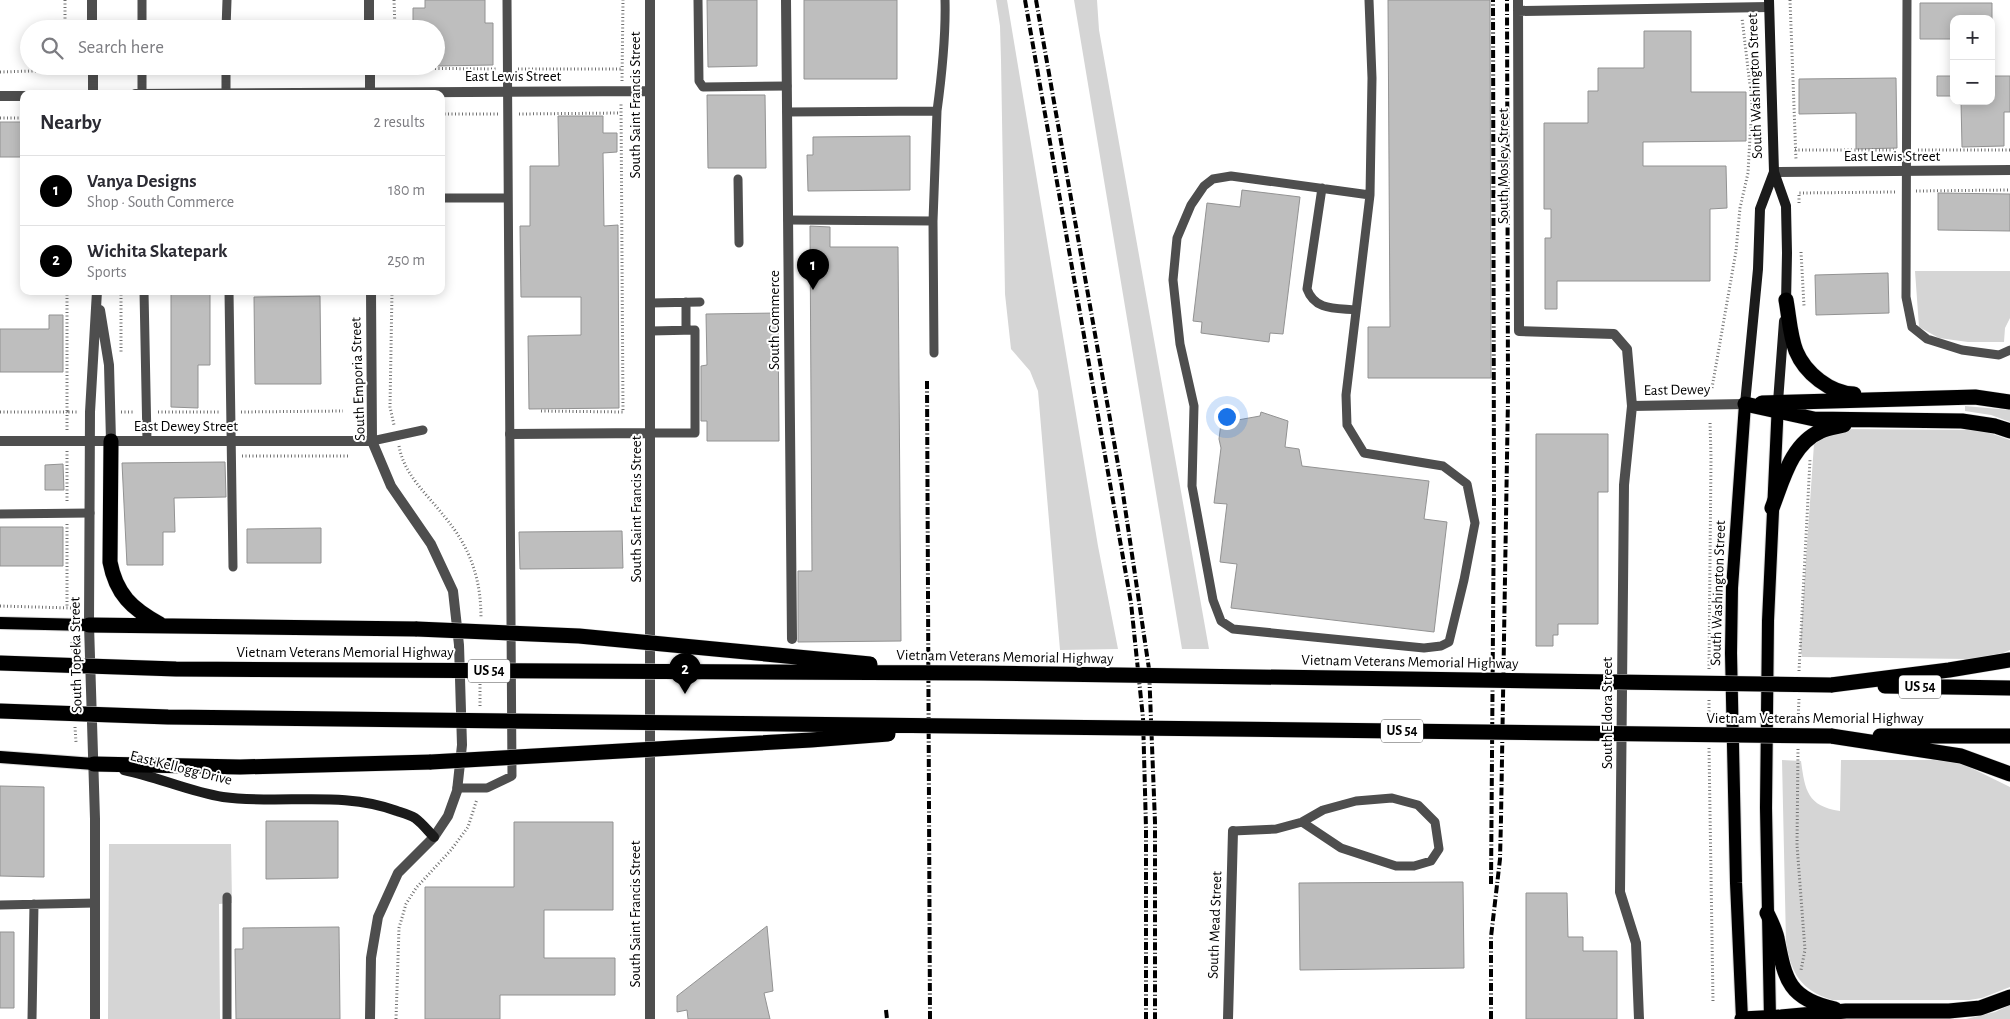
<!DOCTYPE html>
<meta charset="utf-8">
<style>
body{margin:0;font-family:"Alegreya Sans",sans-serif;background:#f7f7f7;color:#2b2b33}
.controls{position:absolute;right:15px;top:15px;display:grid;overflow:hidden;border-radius:10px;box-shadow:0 2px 12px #0003}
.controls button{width:45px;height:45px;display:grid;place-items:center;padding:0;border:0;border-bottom:1px solid #e1e1e2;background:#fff;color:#2b2b33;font:25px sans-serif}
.you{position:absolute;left:1226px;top:416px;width:18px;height:18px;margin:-12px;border:4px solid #fff;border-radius:50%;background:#1a73e8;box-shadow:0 0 0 8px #1a73e833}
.badge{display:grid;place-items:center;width:32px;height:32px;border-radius:50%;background:#000;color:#fff;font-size:16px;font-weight:700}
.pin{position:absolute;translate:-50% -41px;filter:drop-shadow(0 1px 2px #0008)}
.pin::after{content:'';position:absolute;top:26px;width:18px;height:15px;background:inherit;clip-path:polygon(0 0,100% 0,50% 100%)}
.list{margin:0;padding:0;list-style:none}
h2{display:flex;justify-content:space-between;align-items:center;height:65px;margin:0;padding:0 20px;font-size:21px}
h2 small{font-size:16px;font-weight:400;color:#7c7c81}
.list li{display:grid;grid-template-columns:32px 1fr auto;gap:15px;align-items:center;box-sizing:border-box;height:70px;padding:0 20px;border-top:1px solid #e1e1e2}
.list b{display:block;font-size:19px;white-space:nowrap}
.list p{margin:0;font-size:16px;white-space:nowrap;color:#7c7c81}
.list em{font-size:16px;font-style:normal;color:#7c7c81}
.icon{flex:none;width:28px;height:28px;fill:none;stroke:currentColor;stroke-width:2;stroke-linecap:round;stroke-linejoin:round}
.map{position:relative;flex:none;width:2010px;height:1019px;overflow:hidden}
.search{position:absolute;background:#fff;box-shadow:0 2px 12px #0003;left:20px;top:20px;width:425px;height:55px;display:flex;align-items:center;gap:12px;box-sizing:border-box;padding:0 18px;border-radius:28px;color:#7c7c81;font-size:19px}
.panel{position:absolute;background:#fff;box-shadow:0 2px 12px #0003;left:20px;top:90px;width:425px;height:205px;border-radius:10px}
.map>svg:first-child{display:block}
</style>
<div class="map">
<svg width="2010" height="1019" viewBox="0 0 2010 1019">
<rect width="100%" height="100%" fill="#fff"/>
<!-- green -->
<path fill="#d5d5d5" d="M 996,0 L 1007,0 L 1098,546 L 1118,649 L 1060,650 L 1038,391 L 1030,371 L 1011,349 L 1005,294 L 1001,60 L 1000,26 Z
M 1074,0 L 1097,0 L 1099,30 L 1209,649 L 1182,649 Z
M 1915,271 L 2010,271 L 2010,318 L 2005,328 L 2004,342 L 1968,342 L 1939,338 L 1919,327 Z
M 1965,406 L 2010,410 L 2010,422 L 1991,415 L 1965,411 Z
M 1839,429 L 1981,430 L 2010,440 L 2010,650 L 2003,653 L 1970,659 L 1802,657 L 1800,646 L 1814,444 Z
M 1782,760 L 1801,761 C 1805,790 1807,806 1840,811 L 1841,760 L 1934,760 L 1961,763 L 2010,787 L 2010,987 L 1982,998 L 1969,1000 L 1832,1000 C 1801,990 1791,974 1786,942 Z
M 109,844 L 231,844 L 232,903 L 219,904 L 220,1019 L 108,1019 Z
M 2010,1005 L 2010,1019 L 1966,1019 L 1995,1012 Z"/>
<!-- building -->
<path fill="#bebebe" stroke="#929292" d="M 425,0 L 485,0 L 485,23 L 493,23 L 493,65 L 436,66 L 436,29 L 413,29 L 413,8 L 425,8 Z
M 707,0 L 757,0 L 757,66 L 708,67 Z
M 804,0 L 897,0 L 897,79 L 804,79 Z
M 1388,0 L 1490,0 L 1491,378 L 1368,378 L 1368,327 L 1390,327 Z
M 1920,3 L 1992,3 L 1992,19 L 1954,19 L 1954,39 L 1920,39 Z
M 1644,31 L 1691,31 L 1691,92 L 1746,92 L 1746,141 L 1643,142 L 1643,166 L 1726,166 L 1727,208 L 1710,209 L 1710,281 L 1557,281 L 1557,309 L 1545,309 L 1545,238 L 1551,238 L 1551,209 L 1544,209 L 1544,123 L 1588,123 L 1588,91 L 1598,91 L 1598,68 L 1644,68 Z
M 1937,76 L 1954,76 L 1954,96 L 1937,96 Z
M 1991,76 L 2010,76 L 2010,112 L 2004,112 L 2004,146 L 1962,147 L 1961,101 L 1991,101 Z
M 1896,78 L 1897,148 L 1856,149 L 1856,113 L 1799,114 L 1799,79 Z
M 707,95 L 765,95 L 766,168 L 708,168 Z
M 558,116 L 603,116 L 603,133 L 617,133 L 617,152 L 603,153 L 604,226 L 618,225 L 619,408 L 529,409 L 528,336 L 581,335 L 581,297 L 521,297 L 520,226 L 530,226 L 530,166 L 559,166 Z
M 0,122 L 24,122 L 24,157 L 0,157 Z
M 910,136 L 910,190 L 808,191 L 807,155 L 813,155 L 813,137 Z
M 1242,190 L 1300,197 L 1283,334 L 1270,333 L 1269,342 L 1201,333 L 1202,322 L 1193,321 L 1207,203 L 1240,207 Z
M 1938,193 L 2010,194 L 2010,231 L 1938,230 Z
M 810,226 L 830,227 L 830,247 L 898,247 L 901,641 L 798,642 L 798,571 L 812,571 Z
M 1888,273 L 1889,313 L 1816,315 L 1815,275 Z
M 171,291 L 210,291 L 210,365 L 198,365 L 198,408 L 171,407 Z
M 320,296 L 321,384 L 255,384 L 254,297 Z
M 778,313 L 779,441 L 707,441 L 707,421 L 701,421 L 701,366 L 707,365 L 706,314 Z
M 49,315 L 63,315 L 63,372 L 0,372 L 0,329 L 49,329 Z
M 1261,412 L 1288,421 L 1285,447 L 1299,449 L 1302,466 L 1429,481 L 1424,519 L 1447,522 L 1434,632 L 1231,608 L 1237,564 L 1220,562 L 1227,504 L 1214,503 L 1221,448 L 1219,439 L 1221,423 L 1260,416 Z
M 1536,434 L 1608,434 L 1608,492 L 1598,492 L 1598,624 L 1558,624 L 1558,635 L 1553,635 L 1553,646 L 1536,646 Z
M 225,462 L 226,497 L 174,498 L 175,532 L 163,532 L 163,565 L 127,565 L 122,463 Z
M 63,464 L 64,490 L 45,490 L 45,465 Z
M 0,527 L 63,527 L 63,566 L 0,566 Z
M 321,528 L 321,563 L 247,563 L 247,529 Z
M 622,531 L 623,568 L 520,569 L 519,532 Z
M 0,786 L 44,787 L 44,877 L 0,876 Z
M 266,821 L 338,821 L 338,878 L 266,879 Z
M 514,822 L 613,822 L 613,910 L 544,910 L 544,958 L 615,958 L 615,995 L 500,995 L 500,1019 L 425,1019 L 425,887 L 514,887 Z
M 1463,882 L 1464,968 L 1300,970 L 1299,883 Z
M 1526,893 L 1567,893 L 1568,937 L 1583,937 L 1583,951 L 1617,951 L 1617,1019 L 1526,1019 Z
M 767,926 L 773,991 L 764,993 L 770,1019 L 688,1019 L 687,1010 L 677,1012 L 677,996 Z
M 339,927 L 340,1019 L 236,1019 L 235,949 L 243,949 L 243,928 Z
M 0,932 L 14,932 L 14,1008 L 0,1008 Z"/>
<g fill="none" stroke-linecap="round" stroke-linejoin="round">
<!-- primary casing -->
<g stroke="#dbdbdb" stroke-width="14">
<path id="primary" d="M 0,623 L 89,625
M 0,757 L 94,764
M 1742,1019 L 1736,883 L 1731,653 L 1732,588 L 1745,404
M 1770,1019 L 1766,808 L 1768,621 L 1778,402"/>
</g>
<!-- motorway casing -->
<g stroke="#dbdbdb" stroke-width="16">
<path id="motorway" d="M 1786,300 C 1789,316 1790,336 1796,351 C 1805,373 1830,393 1854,394
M 1762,403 L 1975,397 L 2010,402
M 1745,404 L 1814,419 L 1962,421 L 1995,426 L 2010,431
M 111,441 L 110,562 C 116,594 132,609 160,624
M 1772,508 C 1783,480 1791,444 1821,431 C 1828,428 1836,427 1844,425
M 89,625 L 417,629
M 1831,685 L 1949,670 L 2010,660
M 1885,686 L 2010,688
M 1831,736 L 1961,756 L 2010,774
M 1880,736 L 2010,736
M 94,764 L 240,767 L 431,762
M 1767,913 C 1771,921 1775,929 1777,938 C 1785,979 1788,999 1835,1009
M 1742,1019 L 1781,1017 L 1846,1011 L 1949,1011 L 1980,1008 L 2010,997"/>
</g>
<!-- path -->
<path stroke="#707070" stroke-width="3" stroke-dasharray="1 2.5" stroke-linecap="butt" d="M 65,0 L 65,29
M 394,0 L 395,29
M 1790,0 L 1796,160
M 395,66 L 395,68 L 497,69
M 518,69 L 622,69
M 0,72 L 65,70
M 622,81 L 623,0
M 441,114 L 498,114
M 519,114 L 620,113
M 0,118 L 24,118
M 1795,150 L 1895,150
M 1918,150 L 2010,150
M 1916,191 L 2010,190
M 1799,203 L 1799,193 L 1895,192
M 1801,252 L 1804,306
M 67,291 L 67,412 L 78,412
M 121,291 L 121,353
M 392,291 L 390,407 L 394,425
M 1712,388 L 1736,251 L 1740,208 L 1748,173 L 1752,102 L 1742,18
M 541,411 L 623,412 L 621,102
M 0,412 L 67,412 L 67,430
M 121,412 L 134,412
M 158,412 L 219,412
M 241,412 L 343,411
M 399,446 C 404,475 427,494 444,516 C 470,547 481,578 481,618
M 67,451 L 67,503
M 242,456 L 348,456
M 67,524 L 67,608
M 0,606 L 71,608
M 72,642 L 73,651
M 1709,669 L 1711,458 L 1710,421
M 1799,671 L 1810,460
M 74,680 L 74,698
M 480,706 L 480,684
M 1798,721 L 1799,699
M 1709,722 L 1709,698
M 75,727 L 76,742
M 1709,748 L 1713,1002
M 1798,749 L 1797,845 L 1805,950 L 1801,970
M 396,1019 L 399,928 L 406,904 L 416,888 L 451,850 L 468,827 L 477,799"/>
<!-- service -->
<path stroke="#4e4e4e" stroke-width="9" d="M 142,0 L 142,29
M 698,0 L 699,81 L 703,87 L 787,86
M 1369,0 L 1372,78 L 1370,195 L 1346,395 L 1347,425 L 1364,453 L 1443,466 L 1467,484 L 1475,523 L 1464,580 L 1449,642 L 1441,646 L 1424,648 L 1233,629 L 1221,621 L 1213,600 L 1192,486 L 1194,406 L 1180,344 L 1173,280 L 1177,238 L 1191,205 L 1204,186 L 1213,179 L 1231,176 L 1370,195
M 1907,0 L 1906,297 L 1912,327 L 1927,339 L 1962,350 L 1999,355 L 2010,350
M 226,29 L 227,0
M 142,66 L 142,94
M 226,94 L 226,66
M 787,112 L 937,111 C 942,74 946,37 945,0
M 738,179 L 739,243
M 1322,188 L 1307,289 C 1315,311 1336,308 1356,310
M 441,198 L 507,198
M 788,220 L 933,221 L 937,111
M 933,221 L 934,353
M 144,291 L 147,441
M 229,291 L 233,567
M 686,302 L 686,330
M 651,303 L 700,302
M 651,331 L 695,330 L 695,433 L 651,433
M 372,441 L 423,430
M 0,514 L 90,513
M 457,788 L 487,788 L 512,776 L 507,0
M 1233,831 L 1276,829 L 1302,822 L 1323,810 L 1356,801 L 1392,798 L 1418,805 L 1435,822 L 1439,849 L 1431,861 L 1414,866 L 1396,866 L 1341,848 L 1302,822
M 227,897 L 227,1019
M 0,905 L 95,903
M 32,1019 L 34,904"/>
<!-- minor -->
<path stroke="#4e4e4e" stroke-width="10" d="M 786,0 L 792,639
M 1518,0 L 1519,331 L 1614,334 L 1627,349 L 1632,406 L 1624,485 L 1620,892 L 1636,943 L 1639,1019
M 1518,11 L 1769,7
M 135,94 L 650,91
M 0,96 L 24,96
M 1774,172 L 2010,170
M 1632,406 L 1745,404
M 510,434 L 651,433
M 0,441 L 372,441
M 650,1019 L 650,0
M 1228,1019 L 1233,831"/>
<!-- tertiary -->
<path stroke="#4e4e4e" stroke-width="10" d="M 92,0 L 92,29
M 369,0 L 369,29
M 93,66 L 93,94
M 370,66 L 370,94
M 100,310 L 109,365 L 111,441
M 95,1019 L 95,819 L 89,625 L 90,412 L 97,291
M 370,1019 L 371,958 L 378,917 L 398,873 L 434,837 L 448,816 L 457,791 L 462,745 L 459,645 L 453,591 L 431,544 L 391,486 L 372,441 L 371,291"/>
<!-- secondary -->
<path stroke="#1b1b1b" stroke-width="10" d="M 1769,0 L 1774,172 L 1786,206 L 1787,253 L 1786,304
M 1778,402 L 1784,321
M 1745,404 L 1758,269 L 1760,209 L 1774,172
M 124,770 C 158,777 190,792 223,797 C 281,805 342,790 397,811 C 403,813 410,815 415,818 C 422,823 428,831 434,837"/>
<!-- primary -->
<use href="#primary" stroke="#000" stroke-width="12"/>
<!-- motorway -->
<use href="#motorway" stroke="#000" stroke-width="15"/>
<!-- rail -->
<path stroke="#000" stroke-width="4" stroke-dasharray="8 2.5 1 2.5" stroke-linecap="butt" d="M 1025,0 L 1131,603 L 1143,718 L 1146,828 L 1146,1019
M 1036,0 L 1122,487 L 1149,669 L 1155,822 L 1155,1019
M 927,381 L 930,1019
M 1491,884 L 1494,499 L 1493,0
M 886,1010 L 887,1019
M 1491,1019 L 1491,937 L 1500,859 L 1501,819 L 1508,398 L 1507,0"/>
<!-- motorway-bridge casing -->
<g stroke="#dbdbdb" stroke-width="16" stroke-linecap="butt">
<path id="motorway-bridge" d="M 417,629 L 579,636 L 870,664
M 0,663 L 176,669 L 978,673 L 1831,685
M 0,711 L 168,717 L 1831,736
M 431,762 L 811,740 L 888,734"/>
</g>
<!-- motorway-bridge -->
<use href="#motorway-bridge" stroke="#000" stroke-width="15"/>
</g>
<g text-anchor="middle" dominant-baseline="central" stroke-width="4" stroke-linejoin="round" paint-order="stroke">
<!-- shield labels -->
<g fill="#fff" stroke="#4c4c4c" stroke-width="1">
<rect x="468" y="659.5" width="42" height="23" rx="4"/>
<rect x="1899" y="675.5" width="42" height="23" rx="4"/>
<rect x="1381" y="719.5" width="42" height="23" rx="4"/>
</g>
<g font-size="14" font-weight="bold" fill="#000">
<text x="489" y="671">US 54</text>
<text x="1920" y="687">US 54</text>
<text x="1402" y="731">US 54</text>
</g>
<!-- street labels -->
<g font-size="15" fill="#000" stroke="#fff">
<text x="513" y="76">East Lewis Street</text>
<text transform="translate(1755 86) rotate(-92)">South Washington Street</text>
<text transform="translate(635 105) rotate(-90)">South Saint Francis Street</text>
<text x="1892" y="156">East Lewis Street</text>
<text transform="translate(1503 166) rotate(-90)">South Mosley Street</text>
<text transform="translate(774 320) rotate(-90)">South Commerce</text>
<text transform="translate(358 379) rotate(-92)">South Emporia Street</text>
<text transform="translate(1677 390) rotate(-1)">East Dewey</text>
<text x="186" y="426">East Dewey Street</text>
<text transform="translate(636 509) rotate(-90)">South Saint Francis Street</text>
<text transform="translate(1718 593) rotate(-88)">South Washington Street</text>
<text x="345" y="652">Vietnam Veterans Memorial Highway</text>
<text transform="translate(76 655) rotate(-91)">South Topeka Street</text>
<text transform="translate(1005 657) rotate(1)">Vietnam Veterans Memorial Highway</text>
<text transform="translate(1410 662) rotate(1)">Vietnam Veterans Memorial Highway</text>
<text transform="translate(1607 713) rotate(-90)">South Eldora Street</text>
<text x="1815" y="718">Vietnam Veterans Memorial Highway</text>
<text transform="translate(181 768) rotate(14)">East Kellogg Drive</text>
<text transform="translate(635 914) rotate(-90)">South Saint Francis Street</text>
<text transform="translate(1215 925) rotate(-88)">South Mead Street</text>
</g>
</g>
</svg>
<div class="controls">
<button>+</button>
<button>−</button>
</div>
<div class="you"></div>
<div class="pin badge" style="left:813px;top:290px">1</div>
<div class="pin badge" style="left:685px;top:694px">2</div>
<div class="search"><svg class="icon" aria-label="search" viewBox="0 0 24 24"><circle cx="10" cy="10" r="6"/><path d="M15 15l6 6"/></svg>Search here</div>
<section class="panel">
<h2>Nearby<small>2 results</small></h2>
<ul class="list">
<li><span class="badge">1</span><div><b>Vanya Designs</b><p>Shop · South Commerce</p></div><em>180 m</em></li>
<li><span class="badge">2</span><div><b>Wichita Skatepark</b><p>Sports</p></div><em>250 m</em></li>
</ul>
</section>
</div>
